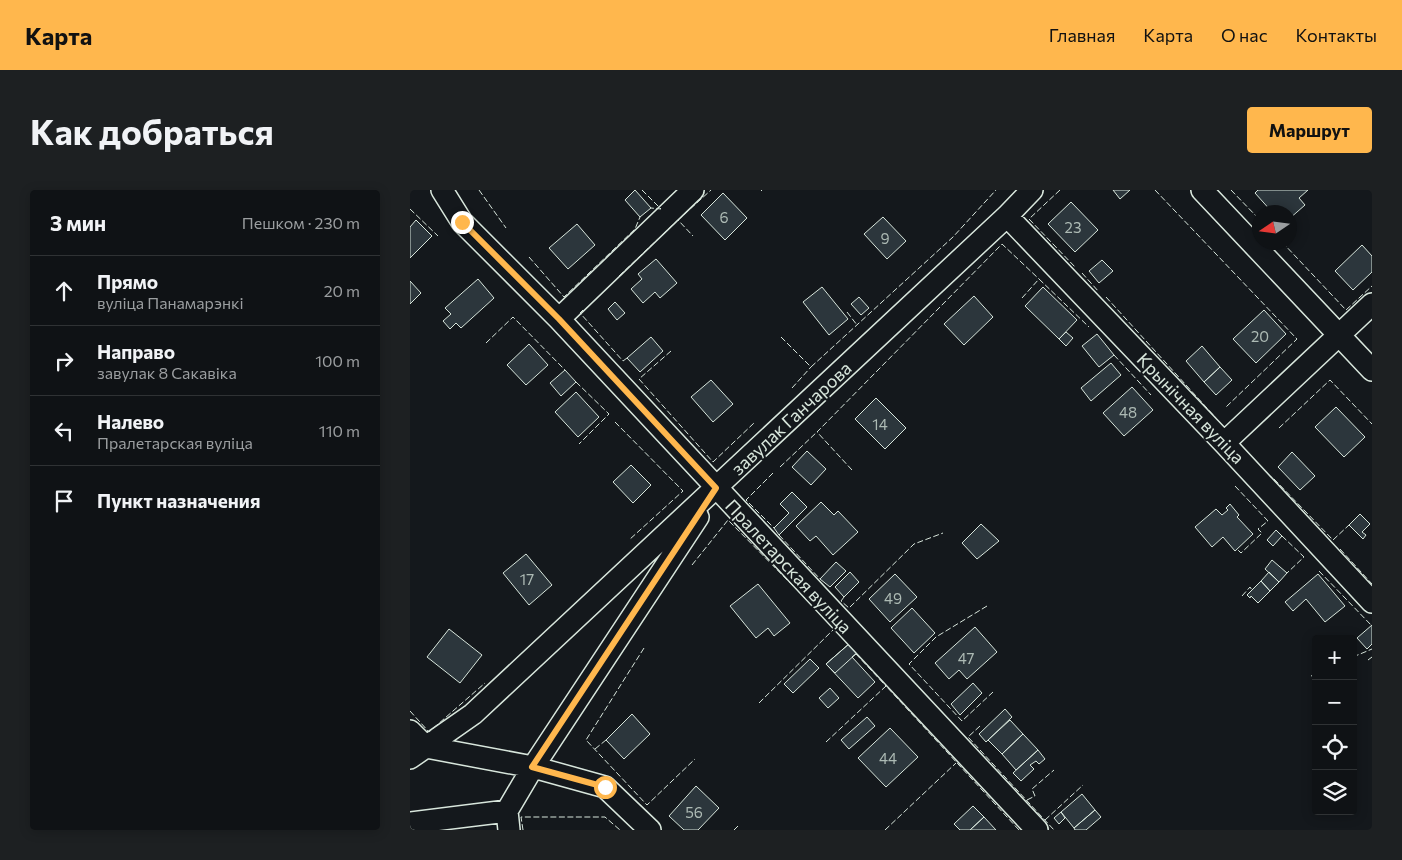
<!DOCTYPE html>
<html lang="ru">
<meta charset="utf-8">
<style>
body{margin:0;font-family:Commissioner,sans-serif;background:#1d2022;color:#f1f3f6}
.controls{position:absolute;right:15px;bottom:15px;display:grid;overflow:hidden;border-radius:5px;box-shadow:0 2px 12px #0003}
.controls button{width:45px;height:45px;display:grid;place-items:center;padding:0;border:0;border-bottom:1px solid #2f3234;background:#0f1215;color:#f1f3f6;font:25px sans-serif}
.compass{position:absolute;left:842px;top:15px;width:45px;height:45px;border-radius:50%;background:#0f1215;box-shadow:0 2px 12px #0003;rotate:257deg}
.stop{position:absolute;width:15px;height:15px;margin:-11px;border:4px solid #ffb74d;border-radius:50%;background:#fff}
.stop.end{background:#ffb74d;border-color:#fff;box-shadow:0 1px 5px #0008}
.list{margin:0;padding:0;list-style:none}
h2{display:flex;justify-content:space-between;align-items:center;height:65px;margin:0;padding:0 20px;font-size:21px}
h2 small{font-size:16px;font-weight:400;color:#9b9ea0}
.list li{display:grid;grid-template-columns:32px 1fr auto;gap:15px;align-items:center;box-sizing:border-box;height:70px;padding:0 20px;border-top:1px solid #2f3234}
.list b{display:block;font-size:19px;white-space:nowrap}
.list p{margin:0;font-size:16px;white-space:nowrap;color:#9b9ea0}
.list em{font-size:16px;font-style:normal;color:#9b9ea0}
.icon{flex:none;width:28px;height:28px;fill:none;stroke:currentColor;stroke-width:2;stroke-linecap:round;stroke-linejoin:round}
.map{position:relative;flex:none;width:962px;height:640px;overflow:hidden;border-radius:5px}
header{display:flex;align-items:center;gap:30px;box-sizing:border-box;height:70px;padding:0 25px;background:#ffb74d;color:#111}
header strong{font-size:24px}
nav{display:flex;gap:28px;margin-inline-start:auto;font-size:18px}
.intro{display:flex;align-items:center;justify-content:space-between;box-sizing:border-box;height:120px;padding:0 30px}
h1{margin:0;font-size:35px}
.button{padding:12px 22px;border-radius:5px;background:#ffb74d;color:#111;font-size:18px;font-weight:700}
main{display:flex;gap:30px;padding:0 30px}
aside{flex:1;background:#0f1215;border-radius:5px;box-shadow:0 2px 12px #0003}
.map>svg:first-child{display:block}
</style>
<header>
<strong>Карта</strong>
<nav><a>Главная</a><a>Карта</a><a>О нас</a><a>Контакты</a></nav>
</header>
<div class="intro"><h1>Как добраться</h1><a class="button">Маршрут</a></div>
<main>
<aside>
<h2>3 мин<small>Пешком · 230 m</small></h2>
<ul class="list">
<li><svg class="icon" aria-label="ahead" viewBox="0 0 24 24"><path d="M12 20V5M6 11l6-6 6 6"/></svg><div><b>Прямо</b><p>вуліца Панамарэнкі</p></div><em>20 m</em></li>
<li><svg class="icon" aria-label="right" viewBox="0 0 24 24"><path d="M7 20v-9h11M14 6l5 5-5 5"/></svg><div><b>Направо</b><p>завулак 8 Сакавіка</p></div><em>100 m</em></li>
<li><svg class="icon" aria-label="left" viewBox="0 0 24 24"><path d="M17 20v-9H6M10 6l-5 5 5 5"/></svg><div><b>Налево</b><p>Пралетарская вуліца</p></div><em>110 m</em></li>
<li><svg class="icon" aria-label="arrive" viewBox="0 0 24 24"><path d="M6 21V4h12l-3 4 3 4H6"/></svg><div><b>Пункт назначения</b></div></li>
</ul>
</aside>
<div class="map">
<svg width="962" height="640" viewBox="0 0 962 640">
<rect width="100%" height="100%" fill="#14181c"/>
<!-- building -->
<path fill="#2c363c" stroke="#d8e6dc" d="M 225,0 L 241,18 L 230,27 L 215,10 Z
M 703,0 L 720,0 L 710,9 Z
M 848,0 L 898,0 L 889,8 L 895,15 L 879,29 L 879,22 L 862,22 L 845,3 Z
M 313,3 L 337,28 L 315,50 L 291,25 Z
M 661,12 L 688,40 L 665,62 L 638,34 Z
M 473,27 L 496,51 L 477,69 L 454,44 Z
M 6,30 L 22,46 L 0,68 L 0,37 Z
M 167,34 L 185,55 L 158,79 L 139,58 Z
M 952,55 L 962,66 L 962,82 L 943,100 L 925,81 Z
M 246,69 L 267,93 L 250,108 L 245,102 L 233,113 L 221,99 L 232,89 L 228,84 Z
M 692,70 L 703,81 L 689,93 L 679,81 Z
M 68,89 L 84,108 L 51,138 L 46,133 L 40,139 L 33,131 L 41,124 L 35,118 Z
M 0,91 L 11,103 L 0,114 Z
M 412,97 L 438,129 L 419,145 L 393,112 Z
M 633,97 L 667,130 L 649,149 L 615,116 Z
M 564,106 L 583,127 L 554,155 L 534,134 Z
M 449,107 L 459,118 L 451,125 L 441,114 Z
M 205,112 L 215,123 L 207,130 L 198,119 Z
M 854,120 L 876,144 L 846,173 L 823,149 Z
M 656,142 L 663,148 L 656,156 L 649,149 Z
M 687,144 L 704,165 L 689,177 L 672,156 Z
M 241,147 L 253,161 L 230,182 L 217,168 Z
M 119,154 L 138,175 L 116,195 L 97,175 Z
M 792,156 L 810,177 L 794,192 L 776,171 Z
M 701,173 L 711,185 L 681,211 L 671,198 Z
M 810,177 L 822,190 L 806,205 L 794,192 Z
M 155,180 L 166,192 L 151,206 L 140,193 Z
M 301,190 L 323,214 L 303,232 L 281,207 Z
M 722,197 L 743,220 L 714,246 L 693,223 Z
M 166,202 L 189,227 L 168,247 L 145,222 Z
M 466,208 L 496,238 L 475,259 L 445,229 Z
M 926,217 L 955,247 L 934,267 L 905,237 Z
M 397,261 L 416,279 L 401,295 L 382,277 Z
M 882,262 L 905,286 L 890,300 L 868,277 Z
M 221,275 L 241,295 L 223,313 L 203,292 Z
M 382,302 L 397,317 L 369,345 L 364,338 L 379,323 L 370,314 Z
M 411,312 L 424,325 L 428,321 L 448,342 L 423,365 L 406,346 L 400,351 L 386,336 Z
M 820,314 L 829,325 L 827,327 L 843,344 L 825,361 L 813,347 L 802,357 L 785,337 L 806,319 L 812,325 L 818,320 L 816,318 Z
M 950,324 L 960,334 L 952,342 L 956,345 L 953,349 L 939,335 Z
M 571,334 L 589,351 L 567,369 L 552,353 Z
M 866,340 L 872,346 L 863,356 L 857,350 Z
M 116,364 L 142,395 L 119,415 L 93,383 Z
M 862,370 L 877,383 L 869,392 L 855,379 Z
M 426,372 L 436,381 L 420,397 L 410,389 Z
M 440,382 L 449,392 L 434,407 L 425,397 Z
M 859,382 L 869,392 L 860,401 L 851,391 Z
M 485,384 L 507,407 L 480,432 L 459,409 Z
M 908,384 L 935,416 L 915,432 L 896,409 L 883,421 L 875,412 Z
M 851,391 L 860,401 L 848,413 L 841,406 L 840,408 L 837,405 Z
M 348,394 L 380,433 L 364,446 L 358,438 L 346,448 L 320,416 Z
M 502,418 L 525,443 L 504,463 L 481,438 Z
M 962,435 L 962,454 L 957,459 L 947,448 Z
M 565,437 L 587,462 L 557,489 L 549,480 L 539,489 L 525,473 Z
M 39,439 L 72,465 L 50,493 L 17,467 Z
M 440,453 L 448,462 L 442,467 L 465,492 L 448,508 L 416,474 Z
M 440,453 L 448,462 L 425,483 L 416,474 Z
M 400,469 L 409,478 L 383,503 L 374,494 Z
M 563,493 L 572,503 L 550,525 L 541,514 Z
M 420,498 L 429,508 L 418,518 L 409,508 Z
M 595,519 L 602,527 L 576,552 L 569,544 Z
M 222,524 L 240,544 L 214,569 L 196,550 Z
M 457,527 L 465,536 L 439,559 L 431,550 Z
M 600,530 L 613,544 L 592,564 L 578,550 Z
M 480,538 L 508,567 L 476,597 L 448,568 Z
M 613,544 L 628,560 L 606,580 L 592,564 Z
M 628,560 L 635,569 L 629,574 L 626,571 L 620,575 L 624,579 L 611,591 L 603,583 Z
M 286,596 L 309,618 L 288,640 L 274,640 L 259,626 Z
M 672,604 L 685,620 L 664,638 L 651,622 Z
M 563,616 L 574,627 L 560,640 L 550,640 L 544,634 Z
M 685,620 L 691,627 L 676,640 L 665,640 L 664,638 Z
M 651,622 L 655,628 L 649,634 L 644,628 Z
M 574,627 L 586,640 L 560,640 Z"/>
<g fill="none" stroke-linecap="round" stroke-linejoin="round">
<!-- street casing -->
<g stroke="#d8e6dc" stroke-width="24">
<path id="street" d="M 32,0 L 52,32 L 149,129 L 627,640
M 792,0 L 962,180
M 597,26 L 814,253 L 962,412
M 149,129 L 283,0
M 814,253 L 962,114
M 0,541 L 16,557 L 123,577 L 195,597 L 240,640
M 0,568 L 63,524 L 597,26 L 622,0
M 0,633 L 97,621
M 99,640 L 97,621 L 123,577 L 288,327"/>
</g>
<!-- street -->
<use href="#street" stroke="#14181c" stroke-width="21"/>
<!-- fence -->
<path stroke="#d8e6dc" stroke-width="1" stroke-dasharray="6 2.5" stroke-linecap="butt" d="M 69,0 L 96,38
M 232,0 L 251,19 L 241,18
M 351,0 L 352,1
M 650,0 L 619,29 L 666,78
M 745,0 L 887,149 L 816,217
M 821,0 L 849,29
M 0,19 L 28,46
M 268,30 L 301,0
M 872,52 L 936,120 L 962,96
M 119,67 L 154,107 L 225,39 L 230,27
M 672,83 L 689,102
M 209,86 L 268,30 L 283,46
M 696,107 L 806,228
M 612,108 L 629,89 L 679,137
M 173,120 L 170,123 L 213,171 L 217,168
M 437,122 L 447,135
M 371,147 L 401,177 L 543,47 L 586,0
M 76,153 L 103,127 L 155,180
M 261,161 L 229,189 L 303,272 L 344,233
M 704,165 L 741,205
M 166,192 L 199,224 L 169,254
M 382,198 L 401,177
M 205,232 L 273,301 L 219,350
M 869,238 L 920,190 L 962,234
M 370,277 L 407,242
M 442,280 L 407,242 L 592,54 L 629,89
M 363,283 L 336,310 L 364,338
M 864,289 L 923,350 L 939,335
M 825,296 L 858,331 L 848,339 L 852,343 L 831,363 L 827,359
M 369,345 L 410,389
M 872,346 L 894,367 L 877,383
M 930,359 L 962,394
M 282,375 L 318,330 L 396,409
M 909,381 L 962,436
M 832,406 L 840,397 L 842,400
M 434,407 L 431,411 L 439,418 L 504,354 L 533,343
M 577,416 L 526,447 L 499,474 L 552,531 L 583,502
M 234,458 L 176,550 L 237,615 L 285,569
M 446,464 L 476,496
M 943,467 L 962,459
M 958,470 L 962,467
M 901,486 L 906,484
M 349,513 L 425,438 L 424,437
M 0,521 L 19,542 L 75,493
M 570,536 L 558,547 L 644,640
M 416,552 L 476,496 L 609,640
M 185,559 L 196,550
M 617,610 L 625,606 L 622,599 L 644,580
M 635,630 L 673,595
M 113,640 L 111,627 L 195,627 L 210,640
M 324,640 L 328,636
M 475,640 L 546,573"/>
</g>
<g fill="none" stroke-linecap="round" stroke-linejoin="round">
<!-- route -->
<path stroke="#ffb74d" stroke-width="6" d="M 52,32 L 149,129 L 306,298 L 122,577 L 195,597"/>
</g>
<g text-anchor="middle" dominant-baseline="central" stroke-width="4" stroke-linejoin="round" paint-order="stroke">
<!-- number labels -->
<g font-size="15" fill="#adbab4">
<text x="314" y="27">6</text>
<text x="663" y="37">23</text>
<text x="475" y="48">9</text>
<text x="850" y="146">20</text>
<text x="718" y="222">48</text>
<text x="470" y="234">14</text>
<text x="117" y="389">17</text>
<text x="483" y="408">49</text>
<text x="556" y="468">47</text>
<text x="478" y="568">44</text>
<text x="284" y="622">56</text>
</g>
<!-- street labels -->
<g font-size="18" fill="#d8e6dc" stroke="#14181c">
<text transform="translate(781 218) rotate(46)">Крынічная вуліца</text>
<text transform="translate(381 228) rotate(-43)">завулак Ганчарова</text>
<text transform="translate(379 376) rotate(47)">Пралетарская вуліца</text>
</g>
</g>
</svg>
<div class="controls">
<button>+</button>
<button>−</button>
<button><svg class="icon" aria-label="locate" viewBox="0 0 24 24"><circle cx="12" cy="12" r="6"/><path d="M12 2v4M12 18v4M2 12h4M18 12h4"/></svg></button>
<button><svg class="icon" aria-label="layers" viewBox="0 0 24 24"><path d="M12 4l9 5-9 5-9-5zM3 14l9 5 9-5"/></svg></button>
</div>
<svg class="compass" viewBox="-18 -18 36 36"><path d="M0-13l5 13h-10z" fill="#e53935"/><path d="M0 13l5-13h-10z" fill="#9b9ea0"/></svg>
<div class="stop" style="left:195px;top:597px"></div>
<div class="stop end" style="left:52px;top:32px"></div>
</div>
</main>
